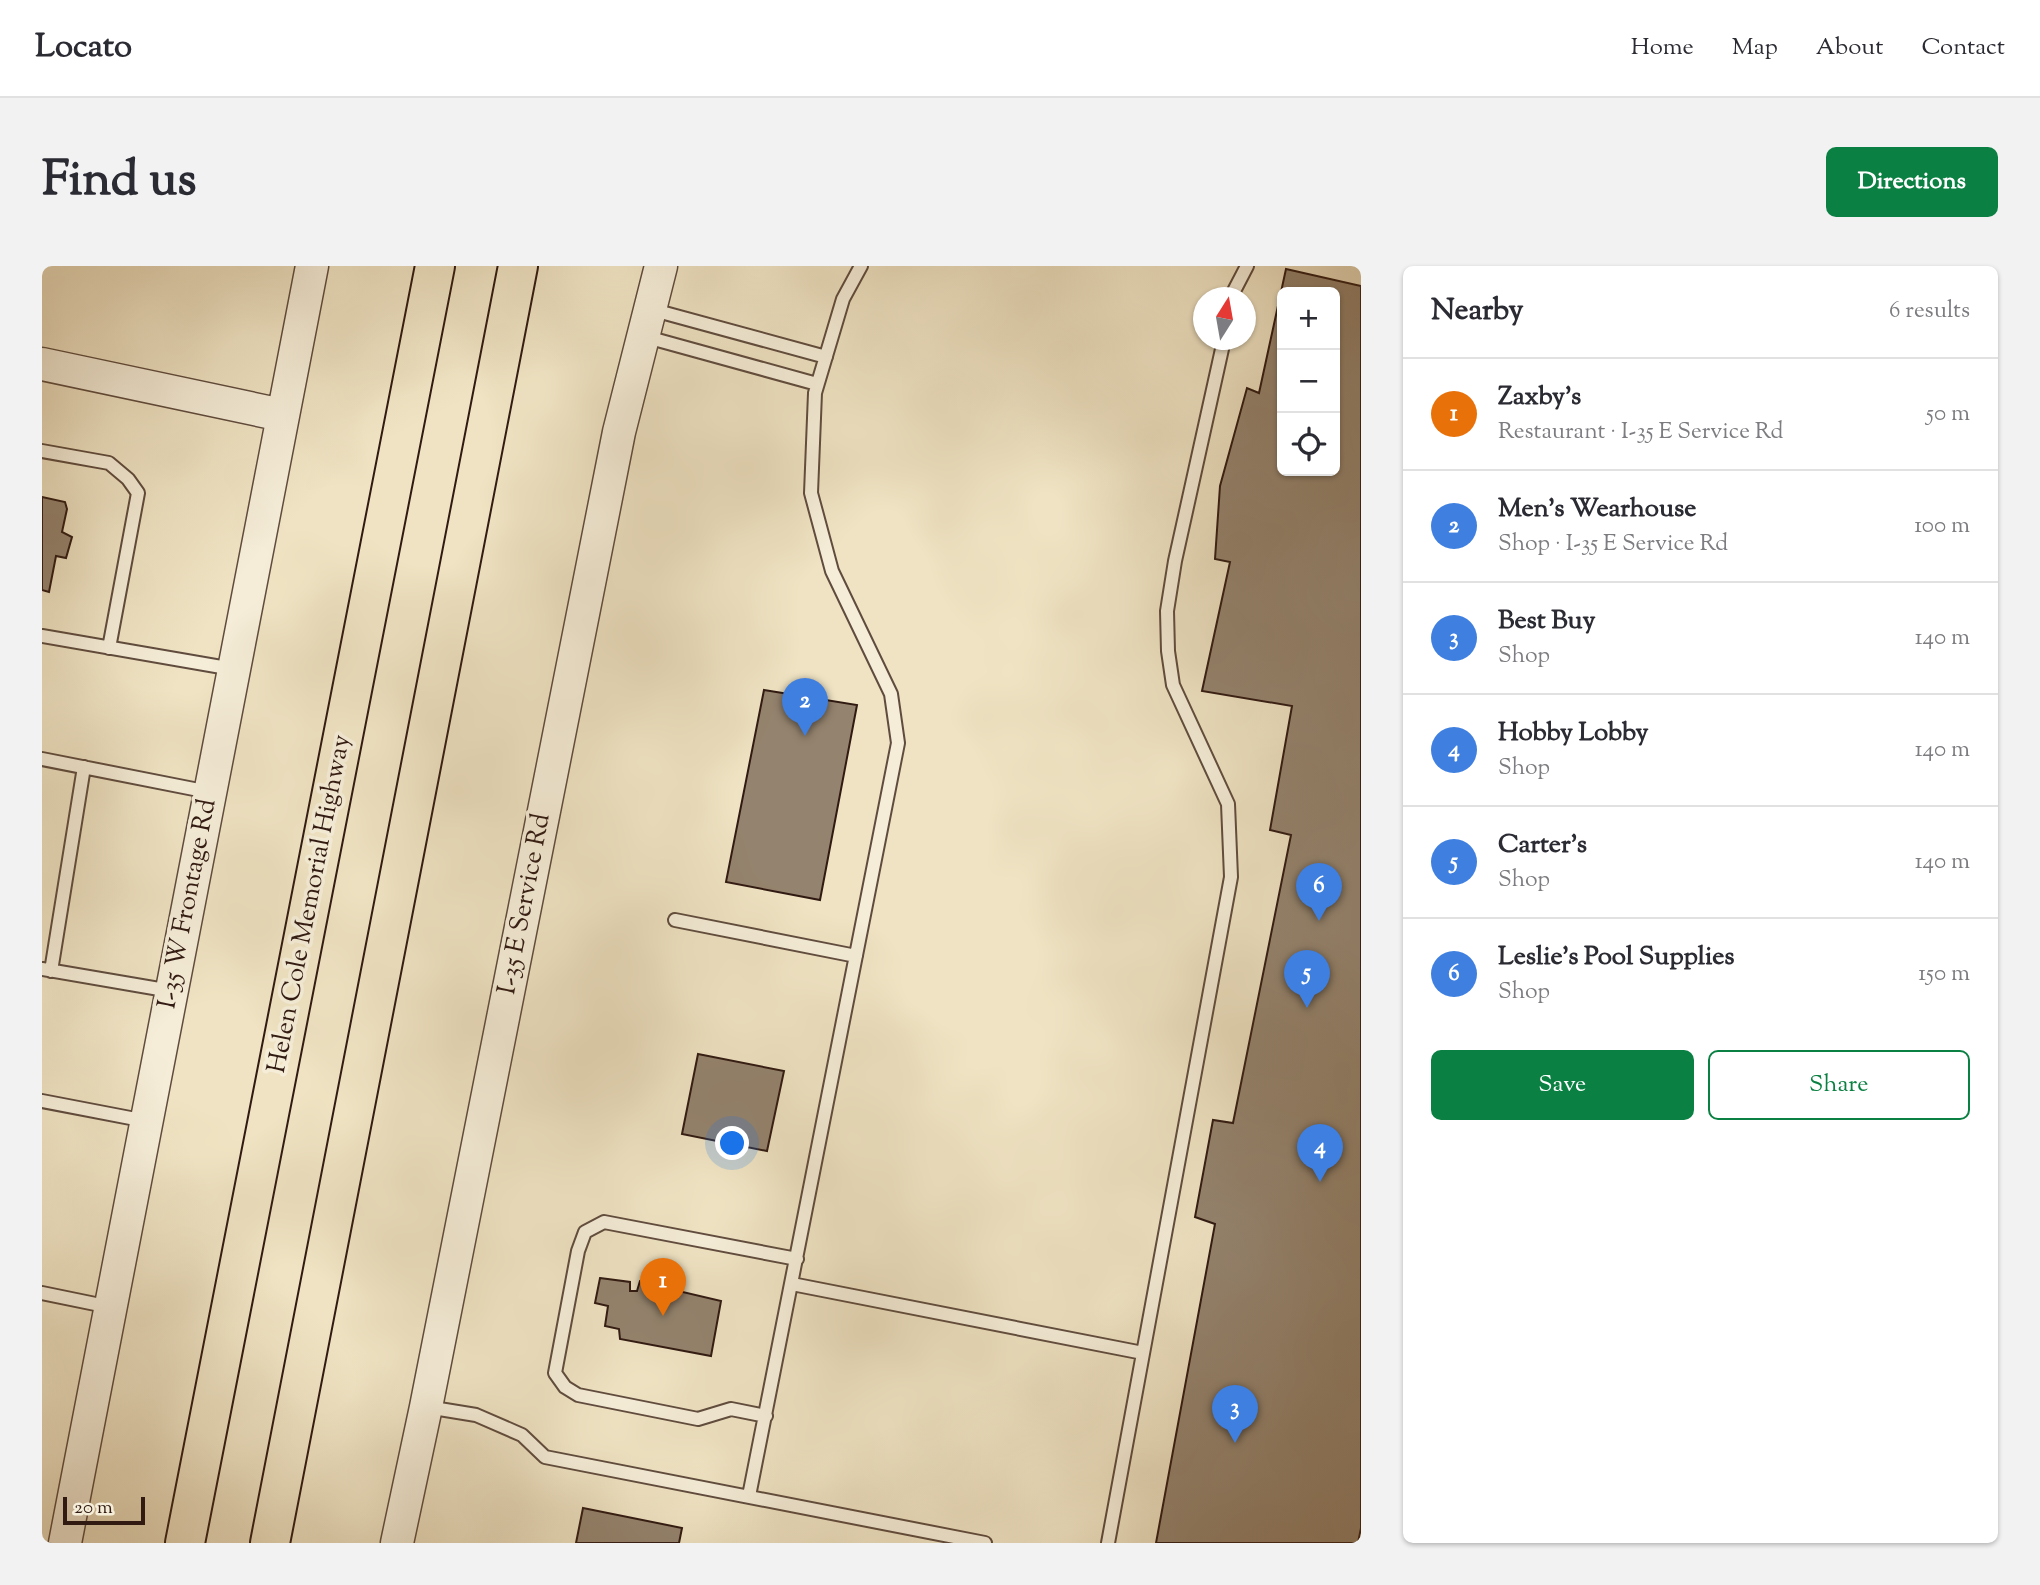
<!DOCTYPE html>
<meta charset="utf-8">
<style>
body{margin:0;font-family:"Sorts Mill Goudy",serif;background:#f2f2f3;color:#2b2b33}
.controls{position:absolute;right:21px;top:21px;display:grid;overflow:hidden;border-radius:10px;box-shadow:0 2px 5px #0004}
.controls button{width:63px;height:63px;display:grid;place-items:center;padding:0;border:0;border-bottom:2px solid #e1e1e2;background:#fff;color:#2b2b33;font:35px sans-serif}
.compass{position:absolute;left:1151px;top:21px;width:63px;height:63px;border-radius:50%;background:#fff;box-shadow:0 2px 5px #0004;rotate:11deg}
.scale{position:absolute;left:21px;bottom:18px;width:82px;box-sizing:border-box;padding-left:7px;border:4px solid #311a12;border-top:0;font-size:19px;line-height:24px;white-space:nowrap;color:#311a12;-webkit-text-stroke:5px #f5edd8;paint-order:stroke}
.you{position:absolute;left:691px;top:878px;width:24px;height:24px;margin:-18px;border:5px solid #fff;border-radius:50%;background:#1a73e8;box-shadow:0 0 0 10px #1a73e833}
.badge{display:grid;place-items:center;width:46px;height:46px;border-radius:50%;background:#0b8043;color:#fff;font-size:23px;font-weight:700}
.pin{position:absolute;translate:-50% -58px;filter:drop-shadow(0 2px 4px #0008)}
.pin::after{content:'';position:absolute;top:37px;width:24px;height:21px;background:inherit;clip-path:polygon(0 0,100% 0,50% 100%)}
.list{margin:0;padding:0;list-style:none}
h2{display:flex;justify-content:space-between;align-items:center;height:91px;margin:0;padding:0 28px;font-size:30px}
h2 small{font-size:23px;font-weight:400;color:#7c7c81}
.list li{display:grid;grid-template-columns:46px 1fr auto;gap:21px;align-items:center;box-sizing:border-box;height:112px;padding:0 28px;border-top:2px solid #e1e1e2}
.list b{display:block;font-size:26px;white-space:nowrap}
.list p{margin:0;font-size:23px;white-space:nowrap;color:#7c7c81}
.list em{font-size:23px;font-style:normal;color:#7c7c81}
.actions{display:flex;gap:14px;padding:21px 28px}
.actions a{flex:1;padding:16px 0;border:2px solid #0b8043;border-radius:10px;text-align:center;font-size:24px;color:#0b8043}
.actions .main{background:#0b8043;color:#fff}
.icon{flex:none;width:38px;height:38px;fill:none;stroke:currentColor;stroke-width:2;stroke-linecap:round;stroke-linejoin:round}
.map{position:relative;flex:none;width:1319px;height:1277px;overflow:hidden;border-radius:10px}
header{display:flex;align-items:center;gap:42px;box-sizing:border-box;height:98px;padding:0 35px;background:#fff;border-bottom:2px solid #e1e1e2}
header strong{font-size:33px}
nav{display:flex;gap:38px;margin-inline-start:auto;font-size:24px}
.intro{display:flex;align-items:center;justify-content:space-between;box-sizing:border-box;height:168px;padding:0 42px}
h1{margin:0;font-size:49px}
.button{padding:18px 32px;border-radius:10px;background:#0b8043;color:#fff;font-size:24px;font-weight:700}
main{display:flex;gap:42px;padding:0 42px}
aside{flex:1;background:#fff;border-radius:10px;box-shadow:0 2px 5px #0004}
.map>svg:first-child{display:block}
</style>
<header>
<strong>Locato</strong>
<nav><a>Home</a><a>Map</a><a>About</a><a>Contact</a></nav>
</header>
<div class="intro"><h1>Find us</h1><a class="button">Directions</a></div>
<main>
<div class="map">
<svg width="1319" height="1277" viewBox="0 0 1319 1277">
<rect width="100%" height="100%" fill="#efe3c3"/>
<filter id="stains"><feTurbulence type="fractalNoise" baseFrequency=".00286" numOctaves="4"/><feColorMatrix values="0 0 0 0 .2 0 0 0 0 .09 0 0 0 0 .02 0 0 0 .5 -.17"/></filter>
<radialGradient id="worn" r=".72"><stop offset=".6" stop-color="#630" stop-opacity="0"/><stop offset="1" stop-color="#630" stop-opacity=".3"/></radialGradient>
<!-- building -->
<path fill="#94836e" stroke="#311a12" stroke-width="2" fill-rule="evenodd" d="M 1244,3 L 1319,20 L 1319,1262 L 1316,1277 L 1114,1277 L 1173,958 L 1153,951 L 1171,854 L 1191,857 L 1249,569 L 1228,564 L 1250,440 L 1160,425 L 1188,296 L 1173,293 L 1178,220 L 1205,122 L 1217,127 ZM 1240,26 L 1293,26 L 1293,205 L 1240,205 Z
M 0,231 L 23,236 L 25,243 L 20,266 L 30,271 L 24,292 L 14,290 L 7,326 L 0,324 Z
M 722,424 L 815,439 L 778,634 L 684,616 Z
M 656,788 L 742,805 L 725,885 L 640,868 Z
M 558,1012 L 588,1016 L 588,1025 L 595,1025 L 598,1015 L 607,1012 L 612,1013 L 615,1020 L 679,1035 L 669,1090 L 578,1073 L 577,1063 L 563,1060 L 566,1040 L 553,1037 Z
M 541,1242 L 640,1262 L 637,1277 L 534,1277 Z"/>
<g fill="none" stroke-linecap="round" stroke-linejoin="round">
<!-- service casing -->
<g stroke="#604c3e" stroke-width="16">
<path id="service" d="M 1191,32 L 1192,25 L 1205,0
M 608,43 L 784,91
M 601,70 L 775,118
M 0,185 L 67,197 L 86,213 L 96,227 L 67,382
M 0,370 L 191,403
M 0,493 L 167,526
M 633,654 L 814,690
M 0,703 L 129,725
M 9,705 L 42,501
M 0,835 L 104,855
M 750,1018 L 1101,1087
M 0,1027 L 68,1041
M 385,1141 L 434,1149 L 480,1169 L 503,1191 L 943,1277
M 724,1150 L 689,1143 L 656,1153 L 536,1129 L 523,1121 L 513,1107 L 536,985 L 543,966 L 562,956 L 755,993
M 707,1230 L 856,477 L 849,428 L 790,305 L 769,227 L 773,127 L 801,33 L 819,0
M 1066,1277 L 1189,611 L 1186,538 L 1131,419 L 1126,385 L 1125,345 L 1133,295 L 1182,74"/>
</g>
<!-- tertiary casing -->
<g stroke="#604c3e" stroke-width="35">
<path id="tertiary" d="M 0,98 L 240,149
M 23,1277 L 270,0
M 355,1277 L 384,1141 L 577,166 L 619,0"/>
</g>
<!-- motorway casing -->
<g stroke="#311a12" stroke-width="42">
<path id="motorway" d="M 143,1277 L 393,0
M 228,1277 L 476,0"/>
</g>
<!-- service -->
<use href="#service" stroke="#f5edd8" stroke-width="12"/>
<!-- tertiary -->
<use href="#tertiary" stroke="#f5edd8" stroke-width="32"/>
<!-- motorway -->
<use href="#motorway" stroke="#efe3c3" stroke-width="38"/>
</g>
<g text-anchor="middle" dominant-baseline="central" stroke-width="7" stroke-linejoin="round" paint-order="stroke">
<!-- street labels -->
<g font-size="26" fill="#311a12" stroke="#f5edd8">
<text transform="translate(146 638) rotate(-79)">I-35 W Frontage Rd</text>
<text transform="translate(268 638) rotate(-79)">Helen Cole Memorial Highway</text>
<text transform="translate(483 638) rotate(-79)">I-35 E Service Rd</text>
</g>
</g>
<rect width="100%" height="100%" filter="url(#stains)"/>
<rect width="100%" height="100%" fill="url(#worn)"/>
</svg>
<div class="controls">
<button>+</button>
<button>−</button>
<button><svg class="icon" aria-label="locate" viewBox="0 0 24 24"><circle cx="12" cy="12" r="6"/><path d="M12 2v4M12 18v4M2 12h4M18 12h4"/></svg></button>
</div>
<svg class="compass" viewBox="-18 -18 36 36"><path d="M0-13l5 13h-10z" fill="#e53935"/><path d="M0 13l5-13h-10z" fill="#7c7c81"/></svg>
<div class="scale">20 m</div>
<div class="you"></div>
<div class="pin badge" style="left:621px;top:1050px;background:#e8710a">1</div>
<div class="pin badge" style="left:763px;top:470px;background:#3f7fe0">2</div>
<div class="pin badge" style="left:1193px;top:1177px;background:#3f7fe0">3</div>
<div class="pin badge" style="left:1278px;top:916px;background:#3f7fe0">4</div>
<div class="pin badge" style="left:1265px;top:742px;background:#3f7fe0">5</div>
<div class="pin badge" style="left:1277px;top:655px;background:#3f7fe0">6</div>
</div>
<aside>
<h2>Nearby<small>6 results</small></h2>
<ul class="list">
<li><span class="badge" style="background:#e8710a">1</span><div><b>Zaxby's</b><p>Restaurant · I-35 E Service Rd</p></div><em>50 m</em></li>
<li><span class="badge" style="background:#3f7fe0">2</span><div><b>Men's Wearhouse</b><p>Shop · I-35 E Service Rd</p></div><em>100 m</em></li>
<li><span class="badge" style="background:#3f7fe0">3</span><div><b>Best Buy</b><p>Shop</p></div><em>140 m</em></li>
<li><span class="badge" style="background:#3f7fe0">4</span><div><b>Hobby Lobby</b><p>Shop</p></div><em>140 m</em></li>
<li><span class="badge" style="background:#3f7fe0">5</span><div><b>Carter's</b><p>Shop</p></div><em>140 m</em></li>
<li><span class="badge" style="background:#3f7fe0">6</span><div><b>Leslie's Pool Supplies</b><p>Shop</p></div><em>150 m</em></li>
</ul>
<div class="actions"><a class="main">Save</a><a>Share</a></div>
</aside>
</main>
